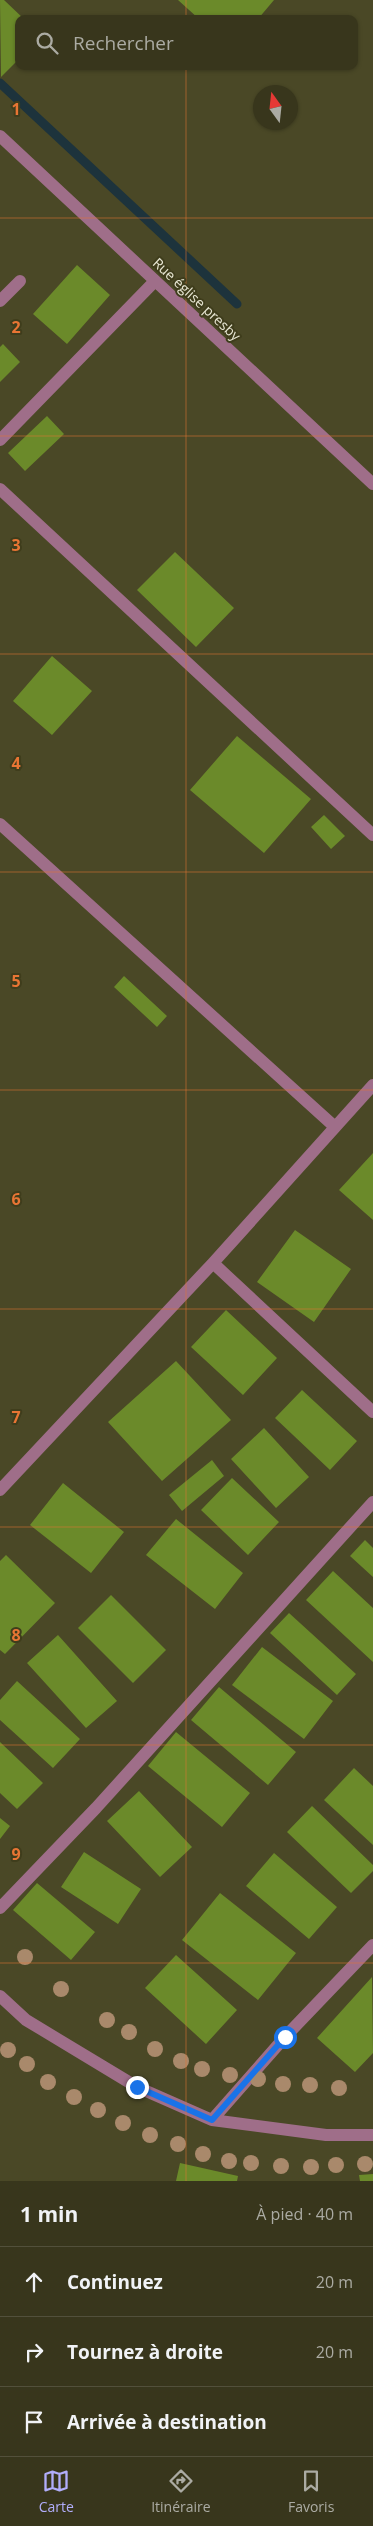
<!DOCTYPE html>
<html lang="fr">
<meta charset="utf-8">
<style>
body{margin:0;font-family:"Open Sans",sans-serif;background:#3f3e25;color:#f1f3f6}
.compass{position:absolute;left:253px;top:85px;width:45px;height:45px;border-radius:50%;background:#38361c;box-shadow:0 1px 4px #0004;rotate:345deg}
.stop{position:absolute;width:15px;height:15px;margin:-11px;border:4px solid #1a73e8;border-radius:50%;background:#fff}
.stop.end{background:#1a73e8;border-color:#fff;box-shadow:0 1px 5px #0008}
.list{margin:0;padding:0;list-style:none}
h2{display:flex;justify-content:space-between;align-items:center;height:65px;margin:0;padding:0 20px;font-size:21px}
h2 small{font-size:16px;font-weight:400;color:#ababa3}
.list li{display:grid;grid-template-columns:32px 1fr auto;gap:15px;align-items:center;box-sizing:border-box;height:70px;padding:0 20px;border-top:1px solid #52503b}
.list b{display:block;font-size:19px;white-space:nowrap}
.list em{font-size:16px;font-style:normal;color:#ababa3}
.icon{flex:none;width:28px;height:28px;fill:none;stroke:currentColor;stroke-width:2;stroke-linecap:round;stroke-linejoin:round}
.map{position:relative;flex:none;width:373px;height:2181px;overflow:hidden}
.search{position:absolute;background:#38361c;box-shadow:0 1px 4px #0004;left:15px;right:15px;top:15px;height:55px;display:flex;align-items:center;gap:12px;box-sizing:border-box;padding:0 18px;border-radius:10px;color:#ababa3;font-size:19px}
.sheet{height:275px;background:#38361c}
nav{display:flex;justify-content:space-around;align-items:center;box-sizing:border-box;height:70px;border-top:1px solid #52503b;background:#38361c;font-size:14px;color:#ababa3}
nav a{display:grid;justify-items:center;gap:2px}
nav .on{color:#b1adfa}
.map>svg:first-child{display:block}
</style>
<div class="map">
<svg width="373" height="2181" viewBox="0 0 373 2181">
<rect width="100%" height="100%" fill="#4a4826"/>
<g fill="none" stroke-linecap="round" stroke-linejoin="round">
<!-- stream -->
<path stroke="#1d333c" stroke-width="9" d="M 0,83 L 237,304"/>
</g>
<!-- building -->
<path fill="#6b8a2a" d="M 0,0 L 4,0 L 24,19 L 19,19 L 19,59 L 1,77 Z
M 178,0 L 274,0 L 258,19 L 199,19 Z
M 77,265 L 110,295 L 67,344 L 33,314 Z
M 3,344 L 20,362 L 0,382 L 0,347 Z
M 47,416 L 64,434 L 25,471 L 8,453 Z
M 175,552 L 234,608 L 196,647 L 137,590 Z
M 52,656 L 92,691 L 52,735 L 13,701 Z
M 237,736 L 311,799 L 264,853 L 190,790 Z
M 324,815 L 345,836 L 331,849 L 311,827 Z
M 124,976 L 167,1016 L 157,1027 L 114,987 Z
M 373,1153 L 373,1220 L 339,1190 Z
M 295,1230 L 351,1269 L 314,1322 L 257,1282 Z
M 226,1310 L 277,1358 L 243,1395 L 191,1347 Z
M 176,1361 L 231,1420 L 162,1481 L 108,1422 Z
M 302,1390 L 357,1441 L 330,1470 L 275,1418 Z
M 264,1428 L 309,1477 L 276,1508 L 231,1459 Z
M 212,1460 L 224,1476 L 182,1511 L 169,1495 Z
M 232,1478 L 279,1522 L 248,1555 L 201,1510 Z
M 63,1483 L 124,1532 L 91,1573 L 30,1525 Z
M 176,1519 L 243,1573 L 215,1609 L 146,1555 Z
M 365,1540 L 373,1548 L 373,1577 L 350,1556 Z
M 6,1555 L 55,1603 L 5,1654 L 0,1650 L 0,1561 Z
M 333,1571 L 373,1608 L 373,1662 L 306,1600 Z
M 111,1595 L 166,1650 L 133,1683 L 78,1628 Z
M 289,1613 L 356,1674 L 337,1695 L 270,1633 Z
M 58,1635 L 117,1701 L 86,1728 L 27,1663 Z
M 262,1647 L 333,1701 L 304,1739 L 232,1685 Z
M 17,1681 L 80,1739 L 53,1768 L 0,1720 L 0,1700 Z
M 219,1687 L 296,1752 L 268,1785 L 191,1720 Z
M 176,1732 L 250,1793 L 222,1827 L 148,1766 Z
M 0,1742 L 43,1783 L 17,1809 L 0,1793 Z
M 354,1768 L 373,1786 L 373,1845 L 324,1800 Z
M 139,1791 L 192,1847 L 160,1877 L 107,1821 Z
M 312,1806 L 373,1865 L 373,1871 L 351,1893 L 287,1832 Z
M 0,1818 L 10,1826 L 0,1839 Z
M 84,1852 L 141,1889 L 118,1924 L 61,1887 Z
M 274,1853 L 337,1907 L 309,1939 L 246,1886 Z
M 37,1883 L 95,1932 L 71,1960 L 13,1910 Z
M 220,1893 L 296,1953 L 258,2000 L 182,1940 Z
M 176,1955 L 237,2010 L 206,2044 L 145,1988 Z
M 372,1977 L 373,2053 L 355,2072 L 317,2038 Z
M 180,2163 L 238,2176 L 237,2181 L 176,2181 Z
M 373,2174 L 373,2181 L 360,2181 L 359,2175 Z"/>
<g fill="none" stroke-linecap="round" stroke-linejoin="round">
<!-- minor -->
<path stroke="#9f6e89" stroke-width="12" d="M 0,136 L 373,484
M 0,301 L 20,281
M 0,440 L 155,281
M 0,489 L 373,835
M 0,824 L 335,1127
M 213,1263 L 373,1412
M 0,1490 L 213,1263 L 373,1085
M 0,1908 L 96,1808 L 373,1502
M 0,1996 L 26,2020 L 137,2087 L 212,2120 L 326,2135 L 373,2135
M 212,2120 L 285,2037 L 373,1945"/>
</g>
<!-- trees -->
<g fill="#a9896b">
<circle cx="25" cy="1957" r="8"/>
<circle cx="61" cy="1989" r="8"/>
<circle cx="107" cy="2020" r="8"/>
<circle cx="129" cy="2032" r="8"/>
<circle cx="155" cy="2049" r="8"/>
<circle cx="8" cy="2050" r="8"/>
<circle cx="181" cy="2061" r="8"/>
<circle cx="27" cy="2064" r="8"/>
<circle cx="202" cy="2069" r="8"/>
<circle cx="230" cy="2075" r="8"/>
<circle cx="258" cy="2079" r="8"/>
<circle cx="48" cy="2082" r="8"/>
<circle cx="283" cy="2084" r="8"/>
<circle cx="310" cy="2085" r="8"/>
<circle cx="339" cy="2088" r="8"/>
<circle cx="74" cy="2097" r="8"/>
<circle cx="98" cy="2110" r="8"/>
<circle cx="123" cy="2123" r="8"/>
<circle cx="150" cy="2135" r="8"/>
<circle cx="178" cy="2144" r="8"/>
<circle cx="203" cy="2154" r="8"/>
<circle cx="229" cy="2161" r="8"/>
<circle cx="251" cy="2163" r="8"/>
<circle cx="365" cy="2164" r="8"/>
<circle cx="336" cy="2165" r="8"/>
<circle cx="281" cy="2166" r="8"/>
<circle cx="311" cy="2167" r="8"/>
</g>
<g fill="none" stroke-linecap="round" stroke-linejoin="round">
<!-- route -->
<path stroke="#1a73e8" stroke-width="6" d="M 137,2087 L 212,2120 L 285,2037"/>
</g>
<!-- grid -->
<path fill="none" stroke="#e87534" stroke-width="1" stroke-opacity="0.55" d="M 186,0 L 186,19M 186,66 L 186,2181M 0,218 L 373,218M 0,436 L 373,436M 0,654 L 373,654M 0,872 L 373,872M 0,1090 L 373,1090M 0,1309 L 373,1309M 0,1527 L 373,1527M 0,1745 L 373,1745M 0,1963 L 373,1963"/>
<g text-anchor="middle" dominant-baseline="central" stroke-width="4" stroke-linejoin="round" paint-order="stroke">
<!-- street labels -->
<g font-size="14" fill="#e8e7d4" stroke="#3f3d1c">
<text transform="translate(197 299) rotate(43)">Rue église presby</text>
</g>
</g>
<g font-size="16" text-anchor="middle" font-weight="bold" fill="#e87534" stroke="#3f3d1c" stroke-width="4" stroke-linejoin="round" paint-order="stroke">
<text x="16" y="115">1</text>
<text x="16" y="333">2</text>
<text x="16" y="551">3</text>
<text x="16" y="769">4</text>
<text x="16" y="987">5</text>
<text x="16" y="1205">6</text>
<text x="16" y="1423">7</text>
<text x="16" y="1641">8</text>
<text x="16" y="1860">9</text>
</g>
</svg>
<svg class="compass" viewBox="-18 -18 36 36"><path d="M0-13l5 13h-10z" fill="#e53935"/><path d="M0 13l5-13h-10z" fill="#ababa3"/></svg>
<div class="stop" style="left:285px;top:2037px"></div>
<div class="stop end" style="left:137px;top:2087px"></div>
<div class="search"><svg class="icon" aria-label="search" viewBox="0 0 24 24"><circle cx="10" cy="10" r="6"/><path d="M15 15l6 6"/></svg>Rechercher</div>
</div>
<section class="sheet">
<h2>1 min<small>À pied · 40 m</small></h2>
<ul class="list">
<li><svg class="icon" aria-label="ahead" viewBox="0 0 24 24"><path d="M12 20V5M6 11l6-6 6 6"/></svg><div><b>Continuez</b></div><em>20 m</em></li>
<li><svg class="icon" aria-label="right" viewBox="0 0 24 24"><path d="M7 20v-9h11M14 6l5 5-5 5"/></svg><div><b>Tournez à droite</b></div><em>20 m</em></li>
<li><svg class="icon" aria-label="arrive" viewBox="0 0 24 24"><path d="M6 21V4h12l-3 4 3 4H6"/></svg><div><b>Arrivée à destination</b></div></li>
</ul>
</section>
<nav>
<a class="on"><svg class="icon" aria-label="map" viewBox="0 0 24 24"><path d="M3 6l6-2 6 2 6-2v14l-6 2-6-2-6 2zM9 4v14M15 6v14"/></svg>Carte</a>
<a><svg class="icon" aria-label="directions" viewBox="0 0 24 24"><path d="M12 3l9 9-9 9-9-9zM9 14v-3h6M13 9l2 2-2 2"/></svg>Itinéraire</a>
<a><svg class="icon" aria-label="saved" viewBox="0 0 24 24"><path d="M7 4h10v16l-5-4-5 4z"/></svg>Favoris</a>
</nav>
